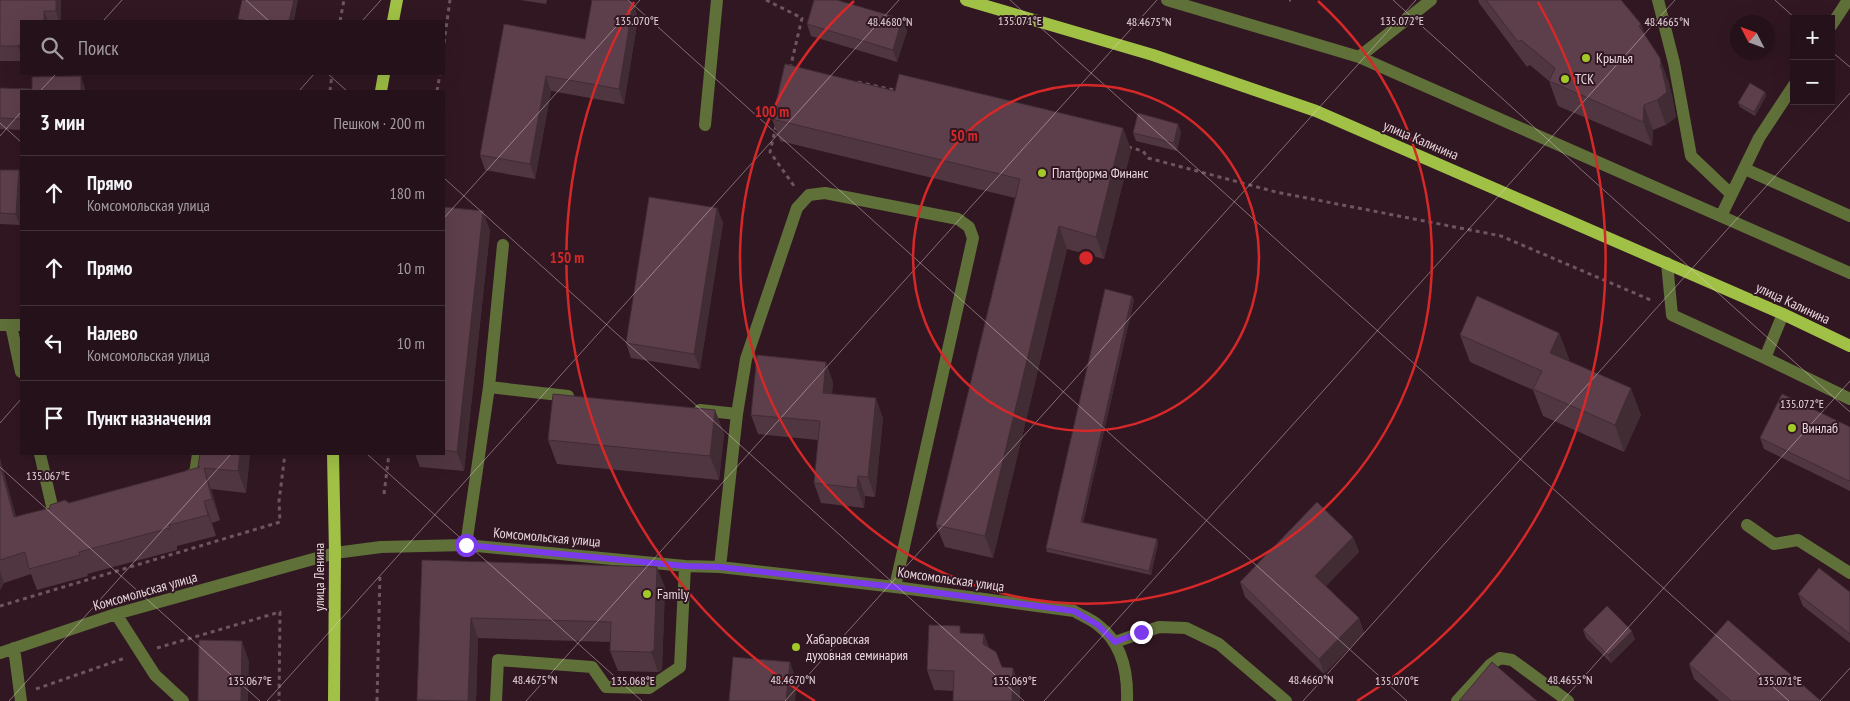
<!DOCTYPE html>
<html lang="ru">
<meta charset="utf-8">
<style>
body{margin:0;font-family:"PT Sans Narrow",sans-serif;background:#2d1a23;color:#f1f3f6}
.controls{position:absolute;right:15px;top:15px;display:grid;overflow:hidden;border-radius:0px;box-shadow:0 5px 20px #0002}
.controls button{width:45px;height:45px;display:grid;place-items:center;padding:0;border:0;border-bottom:1px solid #423139;background:#25111a;color:#f1f3f6;font:25px sans-serif}
.compass{position:absolute;left:1730px;top:15px;width:45px;height:45px;border-radius:50%;background:#25111a;box-shadow:0 5px 20px #0002;rotate:312deg}
.stop{position:absolute;width:15px;height:15px;margin:-11px;border:4px solid #7c3aed;border-radius:50%;background:#fff}
.stop.end{background:#7c3aed;border-color:#fff;box-shadow:0 1px 5px #0008}
.list{margin:0;padding:0;list-style:none}
h2{display:flex;justify-content:space-between;align-items:center;height:65px;margin:0;padding:0 20px;font-size:21px}
h2 small{font-size:16px;font-weight:400;color:#a39da2}
.list li{display:grid;grid-template-columns:32px 1fr auto;gap:15px;align-items:center;box-sizing:border-box;height:75px;padding:0 20px;border-top:1px solid #423139}
.list b{display:block;font-size:19px;white-space:nowrap}
.list p{margin:0;font-size:16px;white-space:nowrap;color:#a39da2}
.list em{font-size:16px;font-style:normal;color:#a39da2}
.icon{flex:none;width:28px;height:28px;fill:none;stroke:currentColor;stroke-width:2;stroke-linecap:round;stroke-linejoin:round}
.map{position:relative;flex:none;width:1850px;height:701px;overflow:hidden}
.search{position:absolute;background:#25111a;box-shadow:0 5px 20px #0002;left:20px;top:20px;width:425px;height:55px;display:flex;align-items:center;gap:12px;box-sizing:border-box;padding:0 18px;border-radius:0px;color:#a39da2;font-size:19px}
.panel{position:absolute;background:#25111a;box-shadow:0 5px 20px #0002;left:20px;top:90px;width:425px;height:365px;border-radius:0px}
.map>svg:first-child{display:block}
</style>
<div class="map">
<svg width="1850" height="701" viewBox="0 0 1850 701">
<rect width="100%" height="100%" fill="#311722"/>
<g fill="none" stroke-linecap="round" stroke-linejoin="round">
<!-- path -->
<path stroke="#6d565f" stroke-width="3" stroke-dasharray="4 4" stroke-linecap="butt" d="M 766,0 L 802,18 L 790,69
M 1289,0 L 1291,0
M 340,21 L 344,0
M 444,43 L 450,0
M 858,82 L 898,91
M 330,91 L 332,74
M 437,91 L 440,74
M 776,126 L 770,152 L 794,186
M 1128,147 L 1143,151 L 1148,158 L 1276,192 L 1501,236 L 1653,301
M 384,494 L 389,454
M 0,606 L 280,522 L 279,501 L 285,454
M 157,648 L 280,612 L 279,701
M 36,689 L 125,658
M 377,701 L 380,574"/>
<!-- minor -->
<path stroke="#607039" stroke-width="12" d="M 1167,0 L 1359,57 L 1850,273
M 1658,0 L 1674,63 L 1691,156 L 1731,194
M 1831,26 L 1848,0
M 1359,57 L 1431,0
M 705,125 L 717,0
M 1745,169 L 1850,216
M 1721,216 L 1759,138 L 1794,85
M 1667,263 L 1672,315 L 1765,358
M 1783,314 L 1765,358 L 1850,399
M 0,325 L 21,325
M 11,325 L 21,372
M 489,387 L 503,245
M 700,410 L 737,414
M 40,454 L 55,519 L 57,518
M 186,477 L 195,473 L 198,454
M 1747,525 L 1774,544 L 1798,540 L 1850,573
M 466,545 L 489,387 L 568,396
M 720,567 L 737,414 L 746,359 L 797,208 L 809,195 L 825,193 L 958,219 L 969,227 L 973,238 L 895,587
M 116,614 L 155,675 L 183,701
M 1115,642 L 1159,627 L 1186,628 L 1219,644 L 1286,701
M 14,648 L 21,701
M 0,653 L 116,614 L 335,553 L 381,547 L 466,545 L 685,566 L 720,567 L 895,587 L 1074,611 C 1082,616 1091,619 1098,625 C 1122,643 1128,673 1127,701
M 496,701 L 498,660 L 592,667 L 606,687 L 649,688 L 680,667 L 685,566
M 1457,701 L 1490,665 L 1500,658 L 1512,660 L 1568,701"/>
<!-- major -->
<path stroke="#a0c145" stroke-width="12" d="M 966,0 L 1153,55 L 1316,111 L 1783,314 L 1850,346
M 393,21 L 397,0
M 381,91 L 384,74
M 333,454 L 335,553 L 334,701"/>
</g>
<!-- wall -->
<path fill="#503640" d="M 0,0 L 61,0 L 61,21 L 21,21 L 21,61 L 0,61 Z
M 520,0 L 547,0 L 546,4 Z
M 1478,0 L 1621,0 L 1641,24 L 1646,37 L 1669,83 L 1670,88 L 1670,89 L 1672,95 L 1676,117 L 1666,125 L 1653,130 L 1652,146 L 1558,106 L 1549,81 L 1530,65 L 1527,67 L 1479,3 Z
M 633,3 L 638,18 L 624,104 L 551,91 L 535,179 L 485,170 L 480,155 L 504,24 L 585,39 Z
M 902,19 L 907,31 L 897,62 L 811,36 L 807,24 Z
M 0,88 L 32,89 L 85,88 L 21,91 L 21,130 L 0,129 Z
M 895,91 L 1123,128 L 1131,150 L 1104,259 L 1067,249 L 993,558 L 945,547 L 936,525 L 1015,198 L 780,141 L 772,119 Z
M 1765,92 L 1766,96 L 1755,116 L 1740,107 L 1738,103 Z
M 1178,124 L 1181,132 L 1177,151 L 1136,141 L 1133,133 Z
M 0,170 L 20,225 L 0,224 Z
M 444,207 L 483,211 L 490,231 L 464,471 L 420,467 L 415,454 L 444,454 Z
M 717,208 L 723,223 L 700,369 L 631,358 L 626,343 Z
M 1132,296 L 1134,300 L 1083,523 L 1157,539 L 1158,544 L 1151,575 L 1047,552 L 1046,548 Z
M 1559,333 L 1569,359 L 1568,360 L 1641,415 L 1624,452 L 1543,416 L 1533,390 L 1470,362 L 1460,335 Z
M 833,382 L 832,394 L 883,418 L 875,497 L 865,496 L 864,508 L 821,503 L 814,483 L 818,440 L 758,434 L 751,415 Z
M 715,410 L 724,434 L 719,480 L 557,464 L 548,440 Z
M 1850,427 L 1850,491 L 1764,449 L 1760,438 Z
M 250,454 L 246,493 L 211,489 L 220,520 L 212,523 L 216,536 L 177,546 L 177,550 L 87,574 L 88,576 L 37,590 L 31,574 L 4,583 L 0,590 L 0,459 L 16,517 Z
M 1353,537 L 1359,552 L 1326,586 L 1359,618 L 1364,633 L 1324,674 L 1245,597 L 1240,582 Z
M 422,560 L 665,587 L 662,670 L 658,672 L 618,671 L 610,651 L 611,642 L 478,638 L 476,701 L 417,701 Z
M 1850,592 L 1850,643 L 1803,606 L 1798,594 Z
M 1583,630 L 1635,639 L 1611,663 L 1586,638 Z
M 962,633 L 984,634 L 989,648 L 1002,667 L 1020,688 L 1020,701 L 953,701 L 953,691 L 934,690 L 927,670 Z
M 1689,664 L 1821,701 L 1719,701 L 1694,679 Z"/>
<!-- shaded-wall -->
<path fill="#412c34" d="M 56,0 L 61,0 L 61,21 L 59,21 L 56,11 Z
M 294,0 L 298,0 L 294,21 L 289,21 Z
M 633,3 L 638,18 L 624,104 L 619,89 Z
M 44,11 L 48,21 L 44,21 Z
M 902,19 L 907,31 L 897,62 L 893,50 Z
M 1641,24 L 1650,48 L 1639,26 Z
M 21,43 L 21,55 L 18,46 Z
M 1660,58 L 1669,83 L 1670,88 L 1670,89 L 1672,95 L 1676,117 L 1666,125 L 1657,100 Z
M 81,76 L 85,88 L 85,91 L 81,91 Z
M 546,76 L 551,91 L 535,179 L 530,164 Z
M 1765,92 L 1766,96 L 1755,116 L 1754,112 Z
M 1644,105 L 1653,130 L 1652,146 L 1643,122 Z
M 1178,124 L 1181,132 L 1177,151 L 1174,143 Z
M 1123,128 L 1131,150 L 1104,259 L 1096,237 Z
M 19,170 L 21,178 L 21,207 L 20,225 L 16,214 Z
M 717,208 L 723,223 L 700,369 L 694,354 Z
M 483,211 L 490,231 L 464,471 L 457,452 Z
M 1059,226 L 1067,249 L 993,558 L 985,536 Z
M 1132,296 L 1134,300 L 1082,526 L 1081,522 Z
M 1559,333 L 1569,359 L 1560,379 L 1550,353 Z
M 826,362 L 833,382 L 830,413 L 823,393 Z
M 1631,388 L 1641,415 L 1624,452 L 1615,425 Z
M 876,398 L 883,418 L 875,497 L 868,477 Z
M 715,410 L 724,434 L 719,480 L 710,456 Z
M 240,454 L 250,454 L 246,493 L 238,471 Z
M 0,459 L 1,463 L 22,538 L 14,517 L 0,465 Z
M 204,468 L 211,489 L 220,520 L 212,499 Z
M 858,476 L 865,496 L 864,508 L 857,488 Z
M 204,501 L 212,523 L 216,536 L 208,515 Z
M 1353,537 L 1359,552 L 1321,591 L 1315,576 Z
M 1157,539 L 1158,544 L 1151,575 L 1149,571 Z
M 657,567 L 665,587 L 662,670 L 658,672 L 651,652 Z
M 0,571 L 4,583 L 0,590 Z
M 471,618 L 478,638 L 476,701 L 468,701 Z
M 1359,618 L 1364,633 L 1324,674 L 1319,659 Z
M 1632,631 L 1635,639 L 1611,663 L 1608,655 Z
M 984,634 L 991,654 L 983,644 Z
M 242,641 L 249,661 L 248,701 L 241,701 Z
M 790,662 L 797,682 L 795,701 L 786,701 Z
M 1013,668 L 1020,688 L 1020,701 L 1012,701 Z"/>
<!-- building -->
<path fill="#5d3f4b" stroke="#412c34" d="M 0,0 L 56,0 L 56,11 L 44,11 L 44,21 L 21,21 L 21,43 L 18,46 L 0,46 Z
M 242,0 L 294,0 L 289,21 L 248,21 L 238,19 Z
M 592,0 L 627,0 L 633,3 L 619,89 L 546,76 L 530,164 L 480,155 L 504,24 L 585,39 Z
M 814,0 L 837,0 L 902,19 L 893,50 L 807,24 Z
M 1486,0 L 1621,0 L 1641,24 L 1639,26 L 1660,58 L 1661,64 L 1660,66 L 1662,70 L 1667,92 L 1657,100 L 1644,105 L 1643,122 L 1549,81 L 1555,68 L 1521,40 L 1518,42 Z
M 785,64 L 895,91 L 899,74 L 1123,128 L 1096,237 L 1059,226 L 985,536 L 936,525 L 1020,179 L 772,119 Z
M 81,76 L 81,91 L 21,91 L 21,119 L 0,118 L 0,88 L 32,89 L 32,77 Z
M 1750,83 L 1765,92 L 1754,112 L 1738,103 Z
M 1138,113 L 1178,124 L 1174,143 L 1133,133 Z
M 0,170 L 19,170 L 16,214 L 0,213 Z
M 649,197 L 717,208 L 694,354 L 626,343 Z
M 444,207 L 483,211 L 457,452 L 444,450 Z
M 1105,289 L 1132,296 L 1081,522 L 1157,539 L 1149,571 L 1046,548 Z
M 1477,296 L 1559,333 L 1550,353 L 1631,388 L 1615,425 L 1533,389 L 1542,371 L 1460,335 Z
M 757,355 L 826,362 L 823,393 L 876,398 L 868,477 L 858,476 L 857,488 L 814,483 L 820,421 L 751,415 Z
M 553,394 L 715,410 L 710,456 L 548,440 Z
M 1782,394 L 1850,427 L 1850,480 L 1849,481 L 1760,438 Z
M 200,454 L 240,454 L 238,471 L 204,468 L 212,499 L 204,501 L 208,515 L 169,525 L 170,528 L 79,552 L 80,555 L 29,569 L 25,552 L 0,560 L 0,465 L 14,517 L 50,508 L 50,505 L 65,500 L 69,503 L 200,467 L 198,467 Z
M 1317,502 L 1353,537 L 1315,576 L 1359,618 L 1319,659 L 1240,582 Z
M 422,560 L 657,567 L 654,650 L 651,652 L 610,651 L 611,622 L 471,618 L 468,701 L 417,700 Z
M 1819,568 L 1850,592 L 1850,634 L 1798,594 Z
M 1607,606 L 1632,631 L 1608,655 L 1583,630 Z
M 1728,620 L 1821,701 L 1731,701 L 1689,664 Z
M 929,625 L 960,626 L 960,633 L 984,634 L 983,644 L 996,652 L 1002,667 L 1013,668 L 1012,701 L 953,701 L 954,671 L 927,670 Z
M 199,640 L 242,641 L 241,701 L 198,701 Z
M 733,657 L 790,662 L 786,701 L 729,701 Z
M 1492,662 L 1537,701 L 1459,701 Z"/>
<g fill="none" stroke-linecap="round" stroke-linejoin="round">
<!-- route -->
<path stroke="#7c3aed" stroke-width="6" d="M 466,545 L 685,566 L 720,567 L 895,587 L 1074,611 L 1098,625 L 1115,642 L 1141,632"/>
</g>
<!-- ticks -->
<path fill="none" stroke="#ead8de" stroke-width="1" stroke-opacity="0.45" d="M 246,0 L 269,21M 628,0 L 1407,701M 1010,0 L 1789,701M 1393,0 L 1850,412M 1775,0 L 1796,19M 103,21 L 122,0M 362,21 L 381,0M 1831,51 L 1850,67M 328,74 L 347,91M 40,91 L 56,74M 299,91 L 314,74M 0,123 L 21,142M 0,136 L 21,112M 444,178 L 1024,701M 444,218 L 640,0M 0,423 L 21,399M 367,454 L 642,701M 0,467 L 260,701M 9,701 L 231,454M 267,701 L 899,0M 526,701 L 1157,0M 785,701 L 1416,0M 1044,701 L 1675,0M 1303,701 L 1850,93M 1562,701 L 1850,381M 1820,701 L 1850,668"/>
<!-- distance rings -->
<g fill="none" stroke="#d62828" stroke-width="2.5">
<circle cx="1086" cy="258" r="173"/>
<path d="M1318 1A346 346 0 1 1 854 1"/>
<path d="M815 701A519 519 0 0 1 634 2M1538 2A519 519 0 0 1 1357 701"/>
</g>
<!-- markers -->
<g fill="#a2c927" stroke="#311722" stroke-width="2">
<circle cx="1586" cy="58" r="5"/>
<circle cx="1565" cy="79" r="5"/>
<circle cx="1042" cy="173" r="5"/>
<circle cx="1792" cy="428" r="5"/>
<circle cx="647" cy="594" r="5"/>
<circle cx="796" cy="647" r="5"/>
</g>
<g text-anchor="middle" dominant-baseline="central" stroke-width="4" stroke-linejoin="round" paint-order="stroke">
<!-- poi labels -->
<g font-size="14" fill="#ead8de" stroke="#311722" text-anchor="start">
<text x="1596" y="58">Крылья</text>
<text x="1575" y="79">ТСК</text>
<text x="1052" y="173">Платформа Финанс</text>
<text x="1802" y="428">Винлаб</text>
<text x="657" y="594">Family</text>
<text x="806" y="639">Хабаровская<tspan x="806" dy="16">духовная семинария</tspan></text>
</g>
<!-- street labels -->
<g font-size="14" fill="#ead8de" stroke="#311722">
<text transform="translate(1421 140) rotate(23)">улица Калинина</text>
<text transform="translate(1793 303) rotate(25)">улица Калинина</text>
<text transform="translate(547 537) rotate(5)">Комсомольская улица</text>
<text transform="translate(319 577) rotate(-90)">улица Ленина</text>
<text transform="translate(951 579) rotate(8)">Комсомольская улица</text>
<text transform="translate(145 591) rotate(-16)">Комсомольская улица</text>
</g>
</g>
<g font-size="12" text-anchor="middle" fill="#ead8de" stroke="#311722" stroke-width="4" stroke-linejoin="round" paint-order="stroke">
<text x="637" y="25">135.070°E</text>
<text x="1020" y="25">135.071°E</text>
<text x="1402" y="25">135.072°E</text>
<text x="890" y="26">48.4680°N</text>
<text x="1667" y="26">48.4665°N</text>
<text x="1149" y="26">48.4675°N</text>
<text x="1802" y="408">135.072°E</text>
<text x="48" y="480">135.067°E</text>
<text x="535" y="684">48.4675°N</text>
<text x="793" y="684">48.4670°N</text>
<text x="1311" y="684">48.4660°N</text>
<text x="1570" y="684">48.4655°N</text>
<text x="250" y="685">135.067°E</text>
<text x="633" y="685">135.068°E</text>
<text x="1015" y="685">135.069°E</text>
<text x="1397" y="685">135.070°E</text>
<text x="1780" y="685">135.071°E</text>
</g>
<circle cx="1086" cy="258" r="8" fill="#d62828" stroke="#311722" stroke-width="2.5"/>
<g font-size="15" text-anchor="middle" font-weight="bold" fill="#d62828" stroke="#311722" stroke-width="4" stroke-linejoin="round" paint-order="stroke">
<text x="772" y="117">100 m</text>
<text x="964" y="141">50 m</text>
<text x="567" y="263">150 m</text>
</g>
</svg>
<div class="controls">
<button>+</button>
<button>−</button>
</div>
<svg class="compass" viewBox="-18 -18 36 36"><path d="M0-13l5 13h-10z" fill="#e53935"/><path d="M0 13l5-13h-10z" fill="#a39da2"/></svg>
<div class="stop" style="left:466px;top:545px"></div>
<div class="stop end" style="left:1141px;top:632px"></div>
<div class="search"><svg class="icon" aria-label="search" viewBox="0 0 24 24"><circle cx="10" cy="10" r="6"/><path d="M15 15l6 6"/></svg>Поиск</div>
<section class="panel">
<h2>3 мин<small>Пешком · 200 m</small></h2>
<ul class="list">
<li><svg class="icon" aria-label="ahead" viewBox="0 0 24 24"><path d="M12 20V5M6 11l6-6 6 6"/></svg><div><b>Прямо</b><p>Комсомольская улица</p></div><em>180 m</em></li>
<li><svg class="icon" aria-label="ahead" viewBox="0 0 24 24"><path d="M12 20V5M6 11l6-6 6 6"/></svg><div><b>Прямо</b></div><em>10 m</em></li>
<li><svg class="icon" aria-label="left" viewBox="0 0 24 24"><path d="M17 20v-9H6M10 6l-5 5 5 5"/></svg><div><b>Налево</b><p>Комсомольская улица</p></div><em>10 m</em></li>
<li><svg class="icon" aria-label="arrive" viewBox="0 0 24 24"><path d="M6 21V4h12l-3 4 3 4H6"/></svg><div><b>Пункт назначения</b></div></li>
</ul>
</section>
</div>
